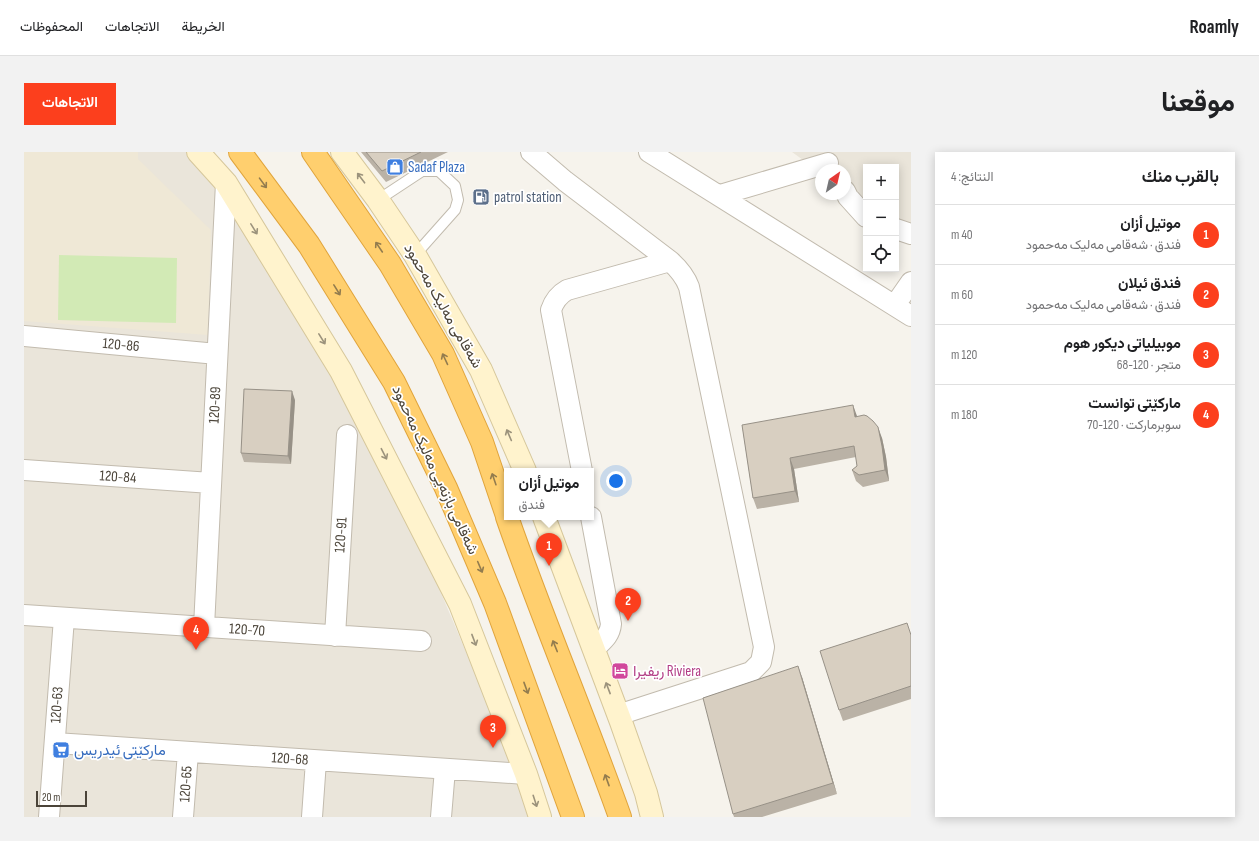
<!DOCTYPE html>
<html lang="ar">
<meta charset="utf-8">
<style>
body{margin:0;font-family:"Sofia Sans Condensed",Vazirmatn,sans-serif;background:#f2f2f2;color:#202124;direction:rtl}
.controls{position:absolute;right:12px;top:12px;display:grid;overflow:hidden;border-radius:0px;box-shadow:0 2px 10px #0003}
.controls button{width:36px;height:36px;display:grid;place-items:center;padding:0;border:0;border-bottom:1px solid #e0e0e0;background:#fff;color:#202124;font:20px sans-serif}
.compass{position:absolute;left:791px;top:12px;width:36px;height:36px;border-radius:50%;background:#fff;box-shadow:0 2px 10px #0003;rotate:34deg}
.scale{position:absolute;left:12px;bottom:10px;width:51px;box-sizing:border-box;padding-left:4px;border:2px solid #4b4439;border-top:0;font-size:11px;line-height:14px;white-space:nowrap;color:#4b4439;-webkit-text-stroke:3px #fff;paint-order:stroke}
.you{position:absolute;left:592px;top:329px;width:14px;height:14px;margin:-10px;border:3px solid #fff;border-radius:50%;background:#1a73e8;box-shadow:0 0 0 6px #1a73e833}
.badge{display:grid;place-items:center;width:26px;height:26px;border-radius:50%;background:#fc3f1d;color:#fff;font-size:13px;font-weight:700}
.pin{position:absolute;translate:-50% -33px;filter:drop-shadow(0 1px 2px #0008)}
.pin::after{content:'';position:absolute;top:21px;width:14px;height:12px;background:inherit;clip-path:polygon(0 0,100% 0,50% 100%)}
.popup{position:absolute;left:480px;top:316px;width:90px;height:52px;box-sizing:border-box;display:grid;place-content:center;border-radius:0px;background:#fff;filter:drop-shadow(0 1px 3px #0005);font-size:13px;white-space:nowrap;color:#757577}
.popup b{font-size:15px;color:#202124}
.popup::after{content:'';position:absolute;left:50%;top:100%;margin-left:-8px;border:8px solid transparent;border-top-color:#fff}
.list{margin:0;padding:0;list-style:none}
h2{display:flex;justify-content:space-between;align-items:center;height:52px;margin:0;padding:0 16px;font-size:17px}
h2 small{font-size:13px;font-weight:400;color:#757577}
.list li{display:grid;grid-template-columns:26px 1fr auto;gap:12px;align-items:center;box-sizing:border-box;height:60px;padding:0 16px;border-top:1px solid #e0e0e0}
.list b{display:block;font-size:15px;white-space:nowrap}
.list p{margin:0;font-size:13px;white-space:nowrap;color:#757577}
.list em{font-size:13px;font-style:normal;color:#757577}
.icon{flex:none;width:22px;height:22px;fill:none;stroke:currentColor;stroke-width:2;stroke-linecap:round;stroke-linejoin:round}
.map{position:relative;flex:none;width:887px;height:665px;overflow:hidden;direction:ltr;border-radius:0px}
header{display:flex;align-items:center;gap:24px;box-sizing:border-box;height:56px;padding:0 20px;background:#fff;border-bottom:1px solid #e0e0e0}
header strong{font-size:19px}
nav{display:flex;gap:22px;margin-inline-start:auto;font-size:14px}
.intro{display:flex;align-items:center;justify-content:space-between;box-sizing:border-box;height:96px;padding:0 24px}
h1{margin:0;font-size:28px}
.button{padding:10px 18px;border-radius:0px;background:#fc3f1d;color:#fff;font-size:14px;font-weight:700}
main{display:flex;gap:24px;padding:0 24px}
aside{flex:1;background:#fff;border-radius:0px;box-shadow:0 2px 10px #0003}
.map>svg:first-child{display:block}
</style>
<header>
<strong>Roamly</strong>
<nav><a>الخريطة</a><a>الاتجاهات</a><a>المحفوظات</a></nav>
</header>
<div class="intro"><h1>موقعنا</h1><a class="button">الاتجاهات</a></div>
<main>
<aside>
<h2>بالقرب منك<small>النتائج: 4</small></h2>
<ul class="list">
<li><span class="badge">1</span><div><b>موتيل أزان</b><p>فندق · شەقامی مەلیک مەحمود</p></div><em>40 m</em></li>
<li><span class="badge">2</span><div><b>فندق ئيلان</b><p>فندق · شەقامی مەلیک مەحمود</p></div><em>60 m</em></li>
<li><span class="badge">3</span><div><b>موبیلیاتی دیکور هوم</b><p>متجر · 120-68</p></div><em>120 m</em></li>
<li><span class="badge">4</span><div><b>مارکێتی توانست</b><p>سوبرماركت · 120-70</p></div><em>180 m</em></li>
</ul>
</aside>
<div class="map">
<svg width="887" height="665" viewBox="0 0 887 665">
<rect width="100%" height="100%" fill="#f6f3ec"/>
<!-- residential -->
<path fill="#eae5da" d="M 0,0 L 182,0 L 322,217 L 512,665 L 0,665 Z
M 768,0 L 887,0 L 887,85 L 872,74 L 872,15 L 842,15 L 842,53 L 821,38 L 821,18 L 797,18 L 797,21 Z"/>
<!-- education -->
<path fill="#efe8d6" d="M 0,0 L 114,0 L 114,7 L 187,78 L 184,183 L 0,169 Z"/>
<!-- green -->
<path fill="#d2eab5" d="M 35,103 L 153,106 L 152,171 L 34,168 Z"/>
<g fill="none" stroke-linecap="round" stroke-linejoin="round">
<!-- lane casing -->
<g stroke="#c2bbae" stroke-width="12">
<path id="lane" d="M 354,48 L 398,19 L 415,19 L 431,34 L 434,48 L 431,58 L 391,103"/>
</g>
<!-- street casing -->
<g stroke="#c2bbae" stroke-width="22">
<path id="street" d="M 507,0 L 541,29 L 646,109 C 655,117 661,124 665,135 L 740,495 L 737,510 L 727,520 L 594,563
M 625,0 L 887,164
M 821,39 L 824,45 L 842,65
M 696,43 L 804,11
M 872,77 L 887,82
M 871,153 L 887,130
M 0,184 L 193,202
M 0,318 L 187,331
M 558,319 L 527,158 C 530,149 534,143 543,138 L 646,109
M 567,365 L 587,472 C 586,484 578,489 570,497
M 0,463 L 397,489
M 180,475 L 202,31
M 311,484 L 323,283
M 31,591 L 502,622
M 25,665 L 40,466
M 159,665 L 164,600
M 288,665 L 292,609
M 417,665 L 421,617"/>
</g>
<!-- secondary casing -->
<g stroke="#d6c79b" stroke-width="24">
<path id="secondary" d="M 174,0 L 202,31 L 317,219 L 436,452 L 502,622 L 516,665
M 318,0 L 354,48 L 391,103 L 457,218 L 501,319
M 520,365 L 597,570 L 622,641 L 628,665"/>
</g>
<!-- highway casing -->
<g stroke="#e0a43c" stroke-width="24">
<path id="highway" d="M 216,0 L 285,93 L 370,230 L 422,336 L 471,451 L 549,665
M 289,0 L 366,112 L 419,202 L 458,290 L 483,364
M 483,365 C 518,466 560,564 596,665"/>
</g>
<!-- lane -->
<use href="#lane" stroke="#fff" stroke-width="10"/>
<!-- street -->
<use href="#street" stroke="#fff" stroke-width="20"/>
<!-- secondary -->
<use href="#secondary" stroke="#fff3cd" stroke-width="22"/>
<!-- highway -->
<use href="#highway" stroke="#ffcf6e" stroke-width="22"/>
</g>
<!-- wall -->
<path fill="#bab2a6" d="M 337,0 L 424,0 L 362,30 Z
M 271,248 L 267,312 L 220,310 L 217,301 Z
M 833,265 L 858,286 L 862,305 L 865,329 L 839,335 L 832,329 L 828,318 L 833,314 L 832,305 L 770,317 L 775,350 L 733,357 L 729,346 L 718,273 Z
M 887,482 L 887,547 L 819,569 L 815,558 Z
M 778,525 L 813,642 L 738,665 L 710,665 L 709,662 Z"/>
<!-- shaded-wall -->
<path fill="#979187" d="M 268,239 L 271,248 L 267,312 L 264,304 Z
M 829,253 L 833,264 L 836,276 L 831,265 Z
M 854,275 L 858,286 L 862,305 L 865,329 L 861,318 Z
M 766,306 L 770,317 L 775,350 L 771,339 Z
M 774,514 L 778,525 L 813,642 L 809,631 Z"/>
<!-- building -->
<path fill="#d8cfc1" stroke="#979187" d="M 342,0 L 397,0 L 358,19 Z
M 220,237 L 268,239 L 264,304 L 217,301 Z
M 829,253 L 831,265 L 840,263 L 843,264 L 849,269 L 854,275 L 858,294 L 861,318 L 835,323 L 828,318 L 833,314 L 830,294 L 766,306 L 771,339 L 729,346 L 718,273 Z
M 883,471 L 887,483 L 887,534 L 815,558 L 796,499 Z
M 774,514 L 809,631 L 709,662 L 679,546 Z"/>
<!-- one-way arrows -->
<defs><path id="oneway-shaft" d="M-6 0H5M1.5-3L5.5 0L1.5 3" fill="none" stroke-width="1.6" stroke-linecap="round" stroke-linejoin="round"/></defs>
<g stroke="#9c937c">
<use href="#oneway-shaft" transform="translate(337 26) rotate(-127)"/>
<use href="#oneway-shaft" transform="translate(230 77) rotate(58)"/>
<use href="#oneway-shaft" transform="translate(298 187) rotate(58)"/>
<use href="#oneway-shaft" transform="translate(485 283) rotate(-113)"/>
<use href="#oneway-shaft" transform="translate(360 302) rotate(63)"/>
<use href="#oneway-shaft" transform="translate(450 488) rotate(69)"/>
<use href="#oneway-shaft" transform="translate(584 536) rotate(-111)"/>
<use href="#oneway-shaft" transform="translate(511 649) rotate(72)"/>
</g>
<g stroke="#937c4e">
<use href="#oneway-shaft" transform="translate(239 31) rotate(54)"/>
<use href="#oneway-shaft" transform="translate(355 95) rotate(-124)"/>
<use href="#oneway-shaft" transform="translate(313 138) rotate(58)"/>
<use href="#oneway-shaft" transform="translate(421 207) rotate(-115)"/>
<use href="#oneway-shaft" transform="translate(470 327) rotate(-109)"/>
<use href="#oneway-shaft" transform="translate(456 415) rotate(67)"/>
<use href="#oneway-shaft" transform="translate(531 494) rotate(-112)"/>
<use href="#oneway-shaft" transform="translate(502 536) rotate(70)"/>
<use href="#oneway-shaft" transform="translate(583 628) rotate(-110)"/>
</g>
<!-- icons -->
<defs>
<g id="shop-square" transform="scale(0.9)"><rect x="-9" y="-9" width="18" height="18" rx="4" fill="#3f7fe0" stroke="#fff"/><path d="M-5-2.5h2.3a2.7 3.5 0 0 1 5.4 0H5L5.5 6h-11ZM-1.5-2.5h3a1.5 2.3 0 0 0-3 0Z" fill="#fff"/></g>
<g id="fuel-square" transform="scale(0.9)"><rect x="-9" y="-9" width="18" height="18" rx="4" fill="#5c6f8a" stroke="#fff"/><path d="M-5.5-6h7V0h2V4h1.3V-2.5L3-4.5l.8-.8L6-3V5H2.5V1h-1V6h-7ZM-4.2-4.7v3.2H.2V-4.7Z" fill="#fff"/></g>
<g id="hotel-square" transform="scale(0.9)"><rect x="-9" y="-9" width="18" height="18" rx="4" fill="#d1479c" stroke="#fff"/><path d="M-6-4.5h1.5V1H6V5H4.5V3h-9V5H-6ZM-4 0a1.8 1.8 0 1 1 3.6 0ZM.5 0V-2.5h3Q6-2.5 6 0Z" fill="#fff"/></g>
<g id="supermarket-square" transform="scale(0.9)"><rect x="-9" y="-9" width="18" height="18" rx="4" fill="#3f7fe0" stroke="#fff"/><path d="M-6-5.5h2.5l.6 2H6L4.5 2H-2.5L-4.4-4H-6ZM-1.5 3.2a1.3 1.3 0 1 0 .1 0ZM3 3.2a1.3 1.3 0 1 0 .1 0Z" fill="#fff"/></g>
</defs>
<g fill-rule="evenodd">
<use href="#shop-square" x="371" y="15"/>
<use href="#fuel-square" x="457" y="45"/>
<use href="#hotel-square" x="596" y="519"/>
<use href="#supermarket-square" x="37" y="598"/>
</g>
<g text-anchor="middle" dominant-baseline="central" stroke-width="3.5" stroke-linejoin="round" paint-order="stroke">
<!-- shop labels -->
<g font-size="15" fill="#366cbe" stroke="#fff" text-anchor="start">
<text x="384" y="15">Sadaf Plaza</text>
<text x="50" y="598">مارکێتی ئیدریس</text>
</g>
<!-- service labels -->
<g font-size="15" fill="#4e5e75" stroke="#fff" text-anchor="start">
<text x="470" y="45">patrol station</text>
</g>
<!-- street labels -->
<g font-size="15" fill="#4b4439" stroke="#fff">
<text transform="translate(419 154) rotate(60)">شەقامی مەلیک مەحمود</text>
<text transform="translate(97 193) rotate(5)">120-86</text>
<text transform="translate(191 253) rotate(-87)">120-89</text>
<text transform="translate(411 318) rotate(65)">شەقامی بازنەیی مەلیک مەحمود</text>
<text transform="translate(94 325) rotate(4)">120-84</text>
<text transform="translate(317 383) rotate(-86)">120-91</text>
<text transform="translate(223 478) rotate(4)">120-70</text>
<text transform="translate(33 553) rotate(-86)">120-63</text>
<text transform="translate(266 607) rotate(4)">120-68</text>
<text transform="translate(162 632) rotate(-86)">120-65</text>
</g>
<!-- hotel labels -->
<g font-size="15" fill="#b23c85" stroke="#fff" text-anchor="start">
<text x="609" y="519">ریفیرا Riviera</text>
</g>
</g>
</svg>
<div class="controls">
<button>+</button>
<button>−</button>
<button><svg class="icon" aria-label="locate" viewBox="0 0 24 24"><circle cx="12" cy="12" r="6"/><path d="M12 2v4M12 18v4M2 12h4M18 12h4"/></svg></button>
</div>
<svg class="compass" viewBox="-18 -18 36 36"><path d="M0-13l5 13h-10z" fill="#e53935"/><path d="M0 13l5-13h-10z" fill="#757577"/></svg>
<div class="scale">20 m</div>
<div class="you"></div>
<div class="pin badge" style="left:525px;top:414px">1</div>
<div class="popup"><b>موتيل أزان</b>فندق</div>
<div class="pin badge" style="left:604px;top:469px">2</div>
<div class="pin badge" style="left:469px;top:596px">3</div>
<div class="pin badge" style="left:172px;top:498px">4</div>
</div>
</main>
